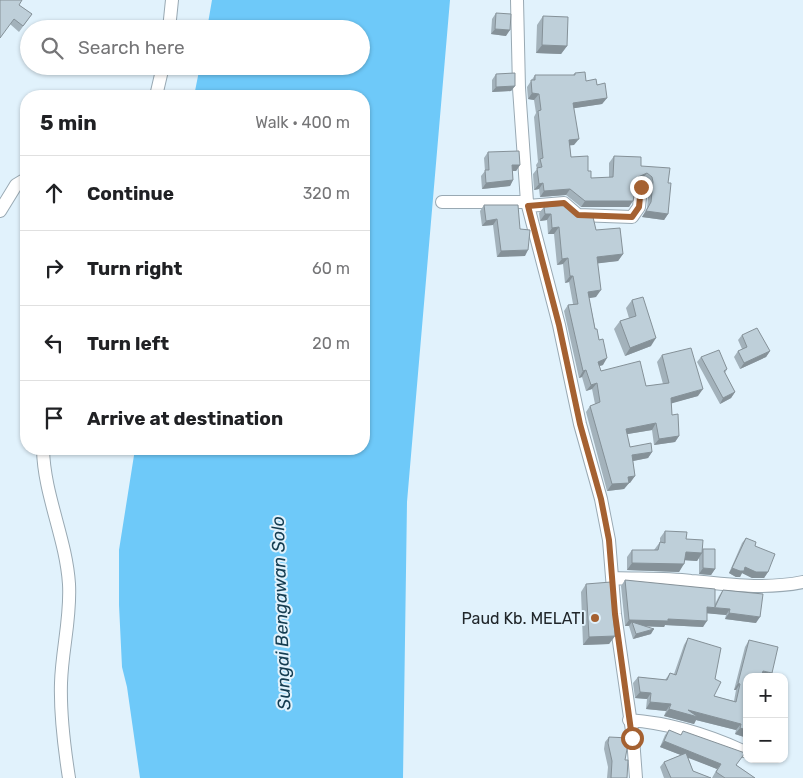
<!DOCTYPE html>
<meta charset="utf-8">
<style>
body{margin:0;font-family:Rubik,sans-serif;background:#f2f2f2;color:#202124}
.controls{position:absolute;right:15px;bottom:15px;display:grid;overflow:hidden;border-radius:10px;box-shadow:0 1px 4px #0004}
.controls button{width:45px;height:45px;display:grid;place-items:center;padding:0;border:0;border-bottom:1px solid #e0e0e0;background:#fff;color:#202124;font:25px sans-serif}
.stop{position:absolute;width:15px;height:15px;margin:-11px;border:4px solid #a56131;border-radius:50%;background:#fff}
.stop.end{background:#a56131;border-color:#fff;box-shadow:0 1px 5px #0008}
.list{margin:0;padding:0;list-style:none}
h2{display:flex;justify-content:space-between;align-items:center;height:65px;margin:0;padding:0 20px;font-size:21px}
h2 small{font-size:16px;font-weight:400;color:#757577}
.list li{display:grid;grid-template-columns:32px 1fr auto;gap:15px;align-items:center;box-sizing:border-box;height:75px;padding:0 20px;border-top:1px solid #e0e0e0}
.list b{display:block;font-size:19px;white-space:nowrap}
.list em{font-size:16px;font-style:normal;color:#757577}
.icon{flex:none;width:28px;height:28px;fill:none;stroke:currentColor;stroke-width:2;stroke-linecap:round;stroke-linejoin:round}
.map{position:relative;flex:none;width:803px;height:778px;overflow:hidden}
.search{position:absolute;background:#fff;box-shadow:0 1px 4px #0004;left:20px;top:20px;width:350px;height:55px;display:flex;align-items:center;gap:12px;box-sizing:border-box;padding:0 18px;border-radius:28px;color:#757577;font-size:19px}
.panel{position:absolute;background:#fff;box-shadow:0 1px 4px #0004;left:20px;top:90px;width:350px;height:365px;border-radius:20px}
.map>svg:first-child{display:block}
</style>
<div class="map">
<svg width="803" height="778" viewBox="0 0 803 778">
<rect width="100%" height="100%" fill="#e1f2fc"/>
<!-- water -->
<path fill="#6ec9f9" d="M 212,0 L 450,0 L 407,502 L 403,778 L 140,778 L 127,687 L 122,667 L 119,605 L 119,550 L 135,449 L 364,449 L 364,96 L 194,96 L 200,66 L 361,66 L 361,29 L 207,29 Z"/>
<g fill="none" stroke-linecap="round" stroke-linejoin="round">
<!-- street casing -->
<g stroke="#99a9b3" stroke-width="14">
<path id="street" d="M 517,0 L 519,88 L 527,202 L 559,325 L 580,424 L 601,499 L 609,540 L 615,614 L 633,738 L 636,778
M 169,29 L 172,0
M 156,96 L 163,66
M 442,202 L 527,202
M 528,206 L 564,203 L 578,215 L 632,217 L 639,207 L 641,187
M 0,211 L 16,185 L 26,179
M 43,449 C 44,495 66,538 69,584 C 71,618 62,649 61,683 C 60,715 64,746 69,778
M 614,578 C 639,579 666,578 691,581 C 730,584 764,590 803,582
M 629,720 C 670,723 706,734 743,751"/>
</g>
<!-- street -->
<use href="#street" stroke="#fff" stroke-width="12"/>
</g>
<!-- wall -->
<path fill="#a3b2bb" d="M 19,5 L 32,14 L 19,32 L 10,24 Z
M 496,13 L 506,36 L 491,34 L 492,19 Z
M 543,16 L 567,46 L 561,54 L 536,53 L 537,25 Z
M 575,73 L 586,81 L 597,85 L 607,98 L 602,104 L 574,108 L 574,145 L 570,145 L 571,157 L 588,171 L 591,178 L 609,178 L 609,163 L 614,156 L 641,166 L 668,183 L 668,214 L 664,220 L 642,217 L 647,208 L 649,188 L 648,183 L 642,179 L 637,181 L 629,207 L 581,207 L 566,195 L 540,197 L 539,189 L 534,190 L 533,174 L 537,169 L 536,165 L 538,162 L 534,117 L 536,113 L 534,100 L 528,99 L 527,87 L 535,75 L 573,75 Z
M 496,74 L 515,86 L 511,91 L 492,92 L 492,80 Z
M 488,152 L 520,165 L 516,171 L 513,171 L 513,180 L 510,186 L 482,189 L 481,176 L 485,171 L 484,158 Z
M 484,205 L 520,229 L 525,256 L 497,257 L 493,225 L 482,226 L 480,211 Z
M 544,207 L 596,230 L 623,254 L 618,261 L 598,263 L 596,297 L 589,298 L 603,365 L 599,366 L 601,371 L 646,386 L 663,384 L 657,362 L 662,355 L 698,396 L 671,403 L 672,415 L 679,436 L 675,442 L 654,445 L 652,430 L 627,434 L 630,447 L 652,452 L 648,458 L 633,461 L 635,476 L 624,489 L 607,491 L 586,412 L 590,406 L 595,404 L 592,389 L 586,391 L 582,377 L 579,378 L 564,311 L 568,305 L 573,304 L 569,282 L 565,283 L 563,264 L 557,265 L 554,234 L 548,234 L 547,220 L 540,221 L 539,213 Z
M 632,300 L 651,346 L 625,356 L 614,329 L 620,321 L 629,318 L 626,308 Z
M 742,335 L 770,351 L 766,357 L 740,369 L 734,357 L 738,351 L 742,349 L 738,340 Z
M 701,357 L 727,369 L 725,373 L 735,392 L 731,398 L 720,404 L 697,362 Z
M 665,531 L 686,539 L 702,549 L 715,569 L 711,575 L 699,574 L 699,558 L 697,561 L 685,560 L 679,572 L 627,570 L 627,557 L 632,550 L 654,550 L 660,542 L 660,538 Z
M 746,538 L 755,546 L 768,572 L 764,578 L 752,578 L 742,573 L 740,577 L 736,577 L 729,573 L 742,543 Z
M 625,580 L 715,604 L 719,596 L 723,590 L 756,623 L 725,619 L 726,615 L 707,613 L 703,627 L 665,625 L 664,627 L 646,626 L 651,634 L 633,639 L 629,626 L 625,626 L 621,586 Z
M 586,584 L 615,636 L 609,644 L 583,645 L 581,592 Z
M 688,638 L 715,679 L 714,696 L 734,701 L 736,690 L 734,690 L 745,647 L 749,640 L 747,677 L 747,738 L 735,734 L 736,730 L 696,720 L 694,724 L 664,716 L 666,711 L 646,709 L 647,699 L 635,698 L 633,683 L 638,677 L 665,680 L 670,673 L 674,674 L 684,645 Z
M 669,730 L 736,765 L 755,778 L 712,778 L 717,769 L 688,757 L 693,771 L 711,778 L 664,778 L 660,767 L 664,762 L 681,755 L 660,747 L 665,735 Z
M 609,737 L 625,760 L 627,778 L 607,778 L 608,767 L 604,749 L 605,742 Z"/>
<!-- shaded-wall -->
<path fill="#859198" d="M 495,29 L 510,30 L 506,36 L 491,34 Z
M 542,45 L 567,46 L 561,54 L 536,53 Z
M 515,86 L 511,91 L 492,92 L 496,87 Z
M 532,93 L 539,94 L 534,100 L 528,99 Z
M 607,98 L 602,104 L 569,109 L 573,103 Z
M 579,139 L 574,145 L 565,146 L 569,140 Z
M 512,165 L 520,165 L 516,171 L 508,171 Z
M 647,173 L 642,179 L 634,183 L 638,177 Z
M 513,180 L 510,186 L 482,189 L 486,183 Z
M 543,183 L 539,189 L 534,190 L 539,184 Z
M 570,189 L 566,195 L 540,197 L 544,191 Z
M 585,201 L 633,201 L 629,207 L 581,207 Z
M 646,211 L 668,214 L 664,220 L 642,217 Z
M 545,214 L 551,214 L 547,220 L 540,221 Z
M 497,219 L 493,225 L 482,226 L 486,221 Z
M 559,227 L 554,234 L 548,234 L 552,228 Z
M 528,250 L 525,256 L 497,257 L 501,251 Z
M 623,254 L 618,261 L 593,264 L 597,257 Z
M 568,258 L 563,264 L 557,265 L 562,259 Z
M 570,276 L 573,276 L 569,282 L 565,283 Z
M 601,290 L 596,297 L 583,299 L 588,292 Z
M 656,338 L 651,346 L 625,356 L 630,348 Z
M 770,351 L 766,357 L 740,369 L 744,363 Z
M 607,358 L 603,365 L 593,368 L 598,362 Z
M 586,370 L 582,377 L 579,378 L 583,371 Z
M 597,383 L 592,389 L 586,391 L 591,385 Z
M 703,389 L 698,396 L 666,405 L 671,398 Z
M 735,392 L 731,398 L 720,404 L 723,398 Z
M 656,423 L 652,430 L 622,435 L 626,429 Z
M 679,436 L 675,442 L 654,445 L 659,439 Z
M 652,452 L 648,458 L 628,462 L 632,455 Z
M 635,476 L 630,483 L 628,483 L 629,483 L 624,489 L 607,491 L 612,484 L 628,477 Z
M 686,552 L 702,553 L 697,561 L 681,560 Z
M 632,563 L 684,564 L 679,572 L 627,570 Z
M 745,567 L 768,572 L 764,578 L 752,578 L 742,573 L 740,577 L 736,577 L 729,573 L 732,568 Z
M 703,568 L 715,569 L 711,575 L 699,574 Z
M 707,607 L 730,609 L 726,615 L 703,613 Z
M 729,613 L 760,617 L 756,623 L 725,619 Z
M 668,619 L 707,621 L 703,627 L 665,625 L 664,627 L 634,626 L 632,622 L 629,626 L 625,626 L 629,620 Z
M 654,629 L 651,634 L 633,639 L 636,634 Z
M 615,636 L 609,644 L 583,645 L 589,637 Z
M 763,671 L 772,673 L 769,677 L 759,677 Z
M 738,683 L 740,684 L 736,690 L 734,690 Z
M 640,692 L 651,693 L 647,699 L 635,698 Z
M 650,702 L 671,704 L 666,711 L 646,709 Z
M 669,709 L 688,710 L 741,724 L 736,730 L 696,720 L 694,724 L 664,716 Z
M 740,728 L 747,730 L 747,738 L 735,734 Z
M 664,741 L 721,764 L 717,769 L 660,747 Z"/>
<!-- building -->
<path fill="#becfd9" stroke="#859198" d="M 0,0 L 22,0 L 19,5 L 32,14 L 23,26 L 14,19 L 0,38 Z
M 496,13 L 511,14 L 510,30 L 495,29 Z
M 543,16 L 568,17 L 567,46 L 542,45 Z
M 585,72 L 586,81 L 596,79 L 597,85 L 605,83 L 607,98 L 573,103 L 579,139 L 569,140 L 571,157 L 588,156 L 588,171 L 591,171 L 591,178 L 613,177 L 614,156 L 641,157 L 641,166 L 670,168 L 668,183 L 671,183 L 668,214 L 646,211 L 651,202 L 653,182 L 652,177 L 647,173 L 638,177 L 633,201 L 585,201 L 570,189 L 544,191 L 543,183 L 539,184 L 537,168 L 542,167 L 540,159 L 543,158 L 538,111 L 541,110 L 539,94 L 532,93 L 531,80 L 535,80 L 535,75 L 575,75 L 575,73 Z
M 515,73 L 515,86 L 496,87 L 496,74 Z
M 519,151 L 520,165 L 512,165 L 513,180 L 486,183 L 485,170 L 489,170 L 488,152 Z
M 484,205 L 518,205 L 520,229 L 530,230 L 528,250 L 501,251 L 497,219 L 486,221 Z
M 566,205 L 578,215 L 593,217 L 596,230 L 620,228 L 623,254 L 597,257 L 601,290 L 588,292 L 595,329 L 597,329 L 599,340 L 603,339 L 607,358 L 598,362 L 601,371 L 640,361 L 646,386 L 669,383 L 662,355 L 691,348 L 703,389 L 671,398 L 672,415 L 678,414 L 679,436 L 659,439 L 656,423 L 626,429 L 630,447 L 651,443 L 652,452 L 632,455 L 635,476 L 628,477 L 629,483 L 612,484 L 590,406 L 600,402 L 597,383 L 591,385 L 586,370 L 583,371 L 568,305 L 578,304 L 573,276 L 570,276 L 568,258 L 562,259 L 559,227 L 552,228 L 551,214 L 545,214 L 544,207 Z
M 643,297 L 656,338 L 630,348 L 620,321 L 636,316 L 632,300 Z
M 757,328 L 770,351 L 744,363 L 738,351 L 747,347 L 742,335 Z
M 719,350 L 727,369 L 724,371 L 735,392 L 723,398 L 701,357 Z
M 665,531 L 687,532 L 686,539 L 703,540 L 702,553 L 686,552 L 684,564 L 632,563 L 632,550 L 658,550 L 660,542 L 665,543 Z
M 746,538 L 756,542 L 755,546 L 775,554 L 768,572 L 756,572 L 745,567 L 744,571 L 740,571 L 732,568 Z
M 703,549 L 715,549 L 715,569 L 703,568 Z
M 625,580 L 715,589 L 715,607 L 723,590 L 763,594 L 760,617 L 729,613 L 730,609 L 707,607 L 707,621 L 668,619 L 668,621 L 629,620 Z
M 611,582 L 615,636 L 589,637 L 586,584 Z
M 632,622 L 654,629 L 636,634 Z
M 688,638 L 721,648 L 715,679 L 721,682 L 714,696 L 736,702 L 740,684 L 738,683 L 749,640 L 778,647 L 772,673 L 763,671 L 761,677 L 747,677 L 747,730 L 740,728 L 741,724 L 688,710 L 698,717 L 669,709 L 671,704 L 650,702 L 651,693 L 640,692 L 638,677 L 667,680 L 670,673 L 676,675 Z
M 669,730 L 681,735 L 683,731 L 745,753 L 736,765 L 755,778 L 725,778 L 716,772 L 721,764 L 664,741 Z
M 609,737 L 629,738 L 625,760 L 628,760 L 627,778 L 611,778 L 612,761 L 608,743 Z
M 686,753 L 693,771 L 711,778 L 671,778 L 664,762 Z"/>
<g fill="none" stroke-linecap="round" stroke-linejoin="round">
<!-- route -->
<path stroke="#a56131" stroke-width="6" d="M 632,738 L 615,614 L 609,540 L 601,499 L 580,424 L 559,325 L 528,206 L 564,203 L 578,215 L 632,217 L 639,207 L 641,187"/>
</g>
<!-- markers -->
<circle fill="#a56131" stroke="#e1f2fc" stroke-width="2" cx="595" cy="618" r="5"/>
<g text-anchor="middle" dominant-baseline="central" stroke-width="4" stroke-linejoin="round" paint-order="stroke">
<!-- poi labels -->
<g font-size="16" fill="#20262a" stroke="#e1f2fc" text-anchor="end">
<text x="585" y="618">Paud Kb. MELATI</text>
</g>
<!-- water labels -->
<g font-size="18" font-style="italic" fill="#143c50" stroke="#e1f2fc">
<text transform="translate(281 613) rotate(-92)">Sungai Bengawan Solo</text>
</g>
</g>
</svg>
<div class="controls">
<button>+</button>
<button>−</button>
</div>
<div class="stop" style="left:632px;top:738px"></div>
<div class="stop end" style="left:641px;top:187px"></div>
<div class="search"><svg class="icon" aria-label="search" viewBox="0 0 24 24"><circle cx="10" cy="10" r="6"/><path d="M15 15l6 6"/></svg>Search here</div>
<section class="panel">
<h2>5 min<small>Walk · 400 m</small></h2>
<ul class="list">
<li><svg class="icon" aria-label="ahead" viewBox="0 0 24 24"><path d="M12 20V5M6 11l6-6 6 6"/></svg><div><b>Continue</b></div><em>320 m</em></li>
<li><svg class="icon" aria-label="right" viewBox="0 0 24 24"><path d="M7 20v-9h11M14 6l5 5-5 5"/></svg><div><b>Turn right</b></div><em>60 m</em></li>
<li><svg class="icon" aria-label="left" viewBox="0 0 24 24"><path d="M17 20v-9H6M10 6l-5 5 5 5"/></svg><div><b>Turn left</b></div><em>20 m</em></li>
<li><svg class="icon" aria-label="arrive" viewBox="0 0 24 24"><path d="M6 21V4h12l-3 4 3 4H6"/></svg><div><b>Arrive at destination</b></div></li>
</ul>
</section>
</div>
